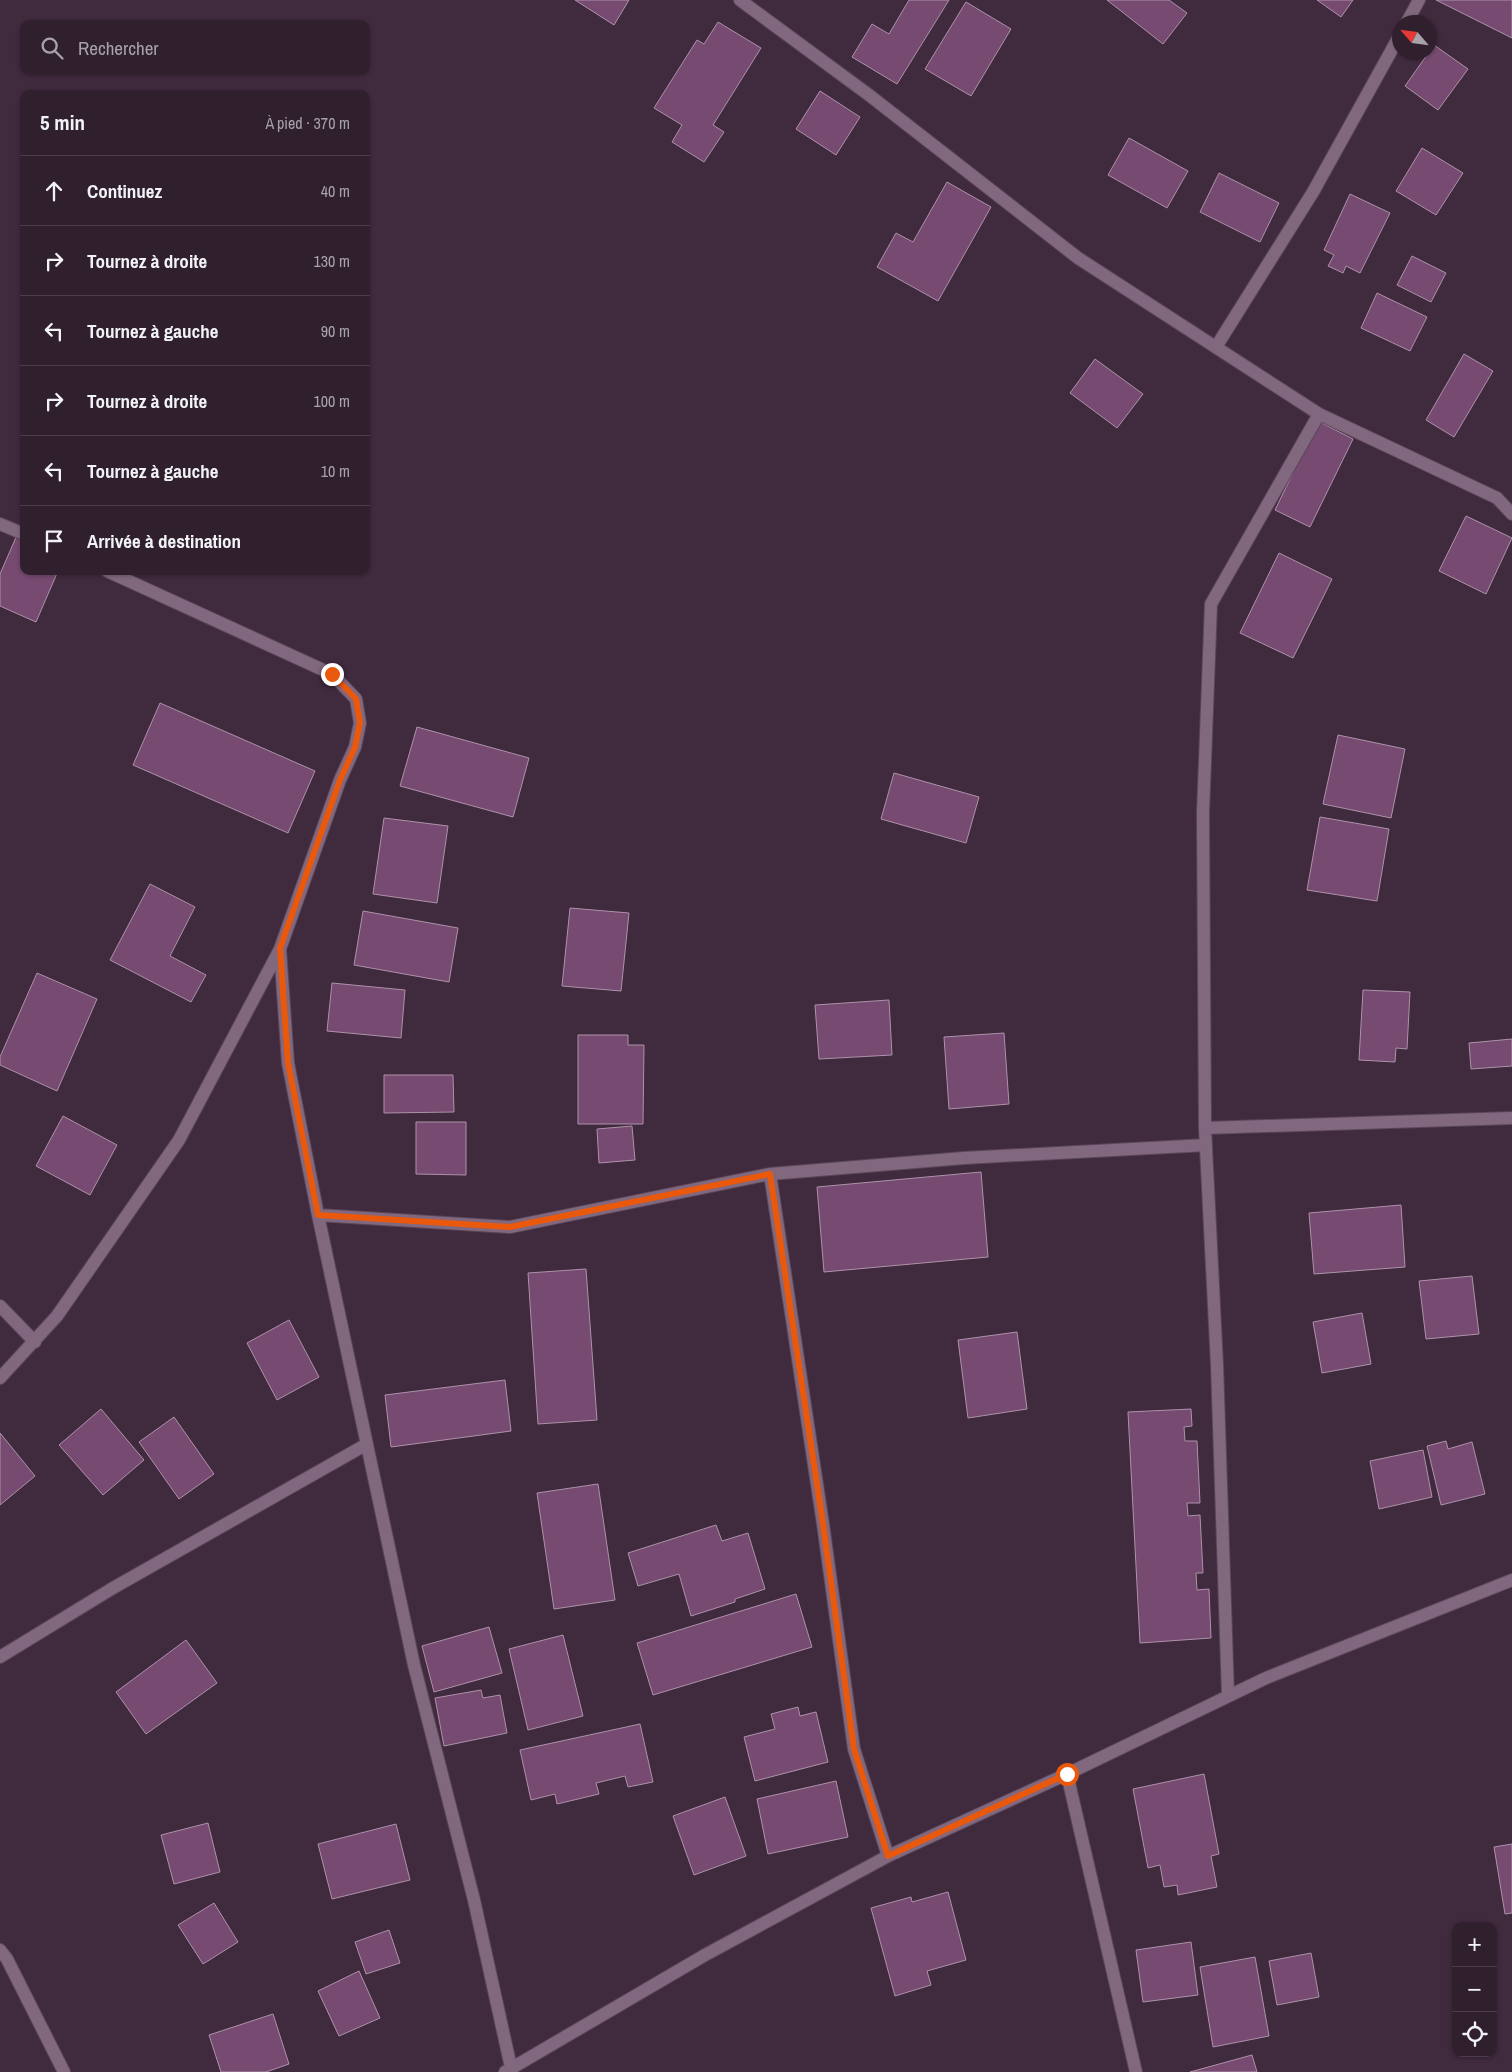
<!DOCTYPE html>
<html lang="fr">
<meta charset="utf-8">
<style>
body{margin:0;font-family:"Archivo Narrow",sans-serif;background:#3c2d3a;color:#f1f3f6}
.controls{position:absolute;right:15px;bottom:15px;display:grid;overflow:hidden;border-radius:10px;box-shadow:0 1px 4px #0004}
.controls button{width:45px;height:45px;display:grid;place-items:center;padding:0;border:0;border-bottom:1px solid #4b3e4a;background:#30202e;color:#f1f3f6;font:25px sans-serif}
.compass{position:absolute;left:1392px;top:15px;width:45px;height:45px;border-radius:50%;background:#30202e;box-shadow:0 1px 4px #0004;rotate:298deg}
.stop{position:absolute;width:15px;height:15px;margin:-11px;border:4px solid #ea580c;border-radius:50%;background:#fff}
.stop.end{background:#ea580c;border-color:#fff;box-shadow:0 1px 5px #0008}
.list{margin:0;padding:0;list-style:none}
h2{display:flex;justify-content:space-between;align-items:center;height:65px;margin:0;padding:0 20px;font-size:21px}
h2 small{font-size:16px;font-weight:400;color:#a8a3aa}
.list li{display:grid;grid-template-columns:32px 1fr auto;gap:15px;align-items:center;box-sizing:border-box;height:70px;padding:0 20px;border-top:1px solid #4b3e4a}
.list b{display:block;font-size:19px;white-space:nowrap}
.list em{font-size:16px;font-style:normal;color:#a8a3aa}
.icon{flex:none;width:28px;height:28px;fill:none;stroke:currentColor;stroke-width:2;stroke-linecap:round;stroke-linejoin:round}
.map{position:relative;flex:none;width:1512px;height:2072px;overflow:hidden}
.search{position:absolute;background:#30202e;box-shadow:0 1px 4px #0004;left:20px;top:20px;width:350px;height:55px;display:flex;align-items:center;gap:12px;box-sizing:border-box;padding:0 18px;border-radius:10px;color:#a8a3aa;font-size:19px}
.panel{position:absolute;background:#30202e;box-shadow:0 1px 4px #0004;left:20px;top:90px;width:350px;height:485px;border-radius:10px}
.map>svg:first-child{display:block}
</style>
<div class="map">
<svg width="1512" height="2072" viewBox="0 0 1512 2072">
<rect width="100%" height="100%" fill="#402a3e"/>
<!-- building -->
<path fill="#764a71" stroke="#ad92aa" d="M 575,0 L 629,0 L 614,25 Z
M 909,0 L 949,0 L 897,84 L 852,57 L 872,24 L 889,34 Z
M 1107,0 L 1169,0 L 1187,13 L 1163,44 Z
M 1317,0 L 1353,0 L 1341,17 Z
M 1436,0 L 1512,0 L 1512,38 Z
M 966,2 L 1011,29 L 971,96 L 925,69 Z
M 718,22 L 761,48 L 713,125 L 724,132 L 704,162 L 672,142 L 682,125 L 654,108 L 697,40 L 704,44 Z
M 1434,45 L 1468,69 L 1438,110 L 1405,86 Z
M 820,91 L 860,117 L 836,155 L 796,129 Z
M 1129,138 L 1188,171 L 1167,208 L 1108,175 Z
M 1422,148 L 1463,173 L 1436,215 L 1396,191 Z
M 1219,173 L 1279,203 L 1260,242 L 1200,212 Z
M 947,182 L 991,207 L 938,301 L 877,267 L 896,233 L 913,242 Z
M 1350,194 L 1390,213 L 1360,273 L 1346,266 L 1343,273 L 1328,266 L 1334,255 L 1324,250 Z
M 1412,256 L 1446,273 L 1431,302 L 1397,285 Z
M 1377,293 L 1427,317 L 1410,351 L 1361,328 Z
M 1464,354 L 1493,371 L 1454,437 L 1426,420 Z
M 1095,359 L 1143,394 L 1117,428 L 1070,393 Z
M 1318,421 L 1353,439 L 1310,527 L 1275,510 Z
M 1466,516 L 1512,538 L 1486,594 L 1439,571 Z
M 17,535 L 24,538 L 24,571 L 58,571 L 36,622 L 0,606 L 0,574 Z
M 1279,553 L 1332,579 L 1293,658 L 1240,633 Z
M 160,703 L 315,771 L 288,833 L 133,765 Z
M 417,727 L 529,758 L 513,817 L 400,786 Z
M 1338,735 L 1405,749 L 1391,818 L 1323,804 Z
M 894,773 L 979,797 L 966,843 L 881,819 Z
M 1320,817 L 1389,829 L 1377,901 L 1307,890 Z
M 384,818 L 448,826 L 437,903 L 373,894 Z
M 150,884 L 195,907 L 170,956 L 206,975 L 191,1002 L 110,960 Z
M 570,908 L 629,913 L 621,991 L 562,986 Z
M 363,911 L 458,928 L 449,982 L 354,965 Z
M 37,973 L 97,999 L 57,1091 L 0,1065 L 0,1057 Z
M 332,983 L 405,990 L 401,1038 L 327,1031 Z
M 1363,990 L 1410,992 L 1407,1049 L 1396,1048 L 1395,1062 L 1359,1060 Z
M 889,1000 L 892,1055 L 819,1059 L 815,1005 Z
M 1004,1033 L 1009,1104 L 949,1109 L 944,1037 Z
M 578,1035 L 628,1035 L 628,1045 L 644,1045 L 643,1124 L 578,1124 Z
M 1512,1039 L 1512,1066 L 1471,1069 L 1469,1043 Z
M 384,1075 L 453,1075 L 454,1112 L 384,1113 Z
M 63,1116 L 117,1145 L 90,1195 L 36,1166 Z
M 416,1122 L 466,1122 L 466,1175 L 416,1174 Z
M 632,1126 L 635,1160 L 599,1163 L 597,1129 Z
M 981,1172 L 988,1257 L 824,1272 L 817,1187 Z
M 1401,1205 L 1405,1267 L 1314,1274 L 1309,1213 Z
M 586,1269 L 597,1420 L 538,1424 L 528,1273 Z
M 1472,1276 L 1479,1334 L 1426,1339 L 1419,1281 Z
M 1362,1313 L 1371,1364 L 1322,1373 L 1313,1322 Z
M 289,1320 L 319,1377 L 277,1400 L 247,1343 Z
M 1017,1332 L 1027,1409 L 968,1418 L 958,1340 Z
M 505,1380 L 511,1431 L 391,1447 L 385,1395 Z
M 101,1409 L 144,1460 L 103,1495 L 59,1445 Z
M 1191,1409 L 1192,1426 L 1184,1427 L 1185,1441 L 1197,1441 L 1200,1503 L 1187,1503 L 1188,1516 L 1200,1515 L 1203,1573 L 1196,1573 L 1197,1590 L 1209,1589 L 1211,1638 L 1140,1643 L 1128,1412 Z
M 174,1417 L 214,1474 L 179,1499 L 139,1442 Z
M 0,1433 L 35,1476 L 0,1505 Z
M 1446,1441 L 1448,1449 L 1472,1442 L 1485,1494 L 1441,1505 L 1427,1446 Z
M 1423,1450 L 1432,1497 L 1379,1509 L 1370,1461 Z
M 598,1484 L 615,1600 L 554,1609 L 537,1493 Z
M 716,1525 L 722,1541 L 748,1533 L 765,1589 L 735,1599 L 735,1602 L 691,1616 L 679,1574 L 638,1586 L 628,1553 Z
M 796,1594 L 812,1647 L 653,1695 L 637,1643 Z
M 489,1627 L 502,1673 L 434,1692 L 422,1646 Z
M 563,1635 L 583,1716 L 528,1730 L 509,1649 Z
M 186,1640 L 217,1683 L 146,1734 L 116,1692 Z
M 481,1690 L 483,1698 L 500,1695 L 507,1733 L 444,1746 L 435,1698 Z
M 798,1707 L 800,1716 L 816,1712 L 828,1762 L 755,1781 L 744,1737 L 775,1729 L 771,1714 Z
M 640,1724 L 653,1782 L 628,1787 L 625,1776 L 596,1783 L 599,1794 L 557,1804 L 555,1794 L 531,1800 L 520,1750 Z
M 1204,1774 L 1219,1854 L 1211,1856 L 1217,1887 L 1178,1895 L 1177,1885 L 1164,1887 L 1160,1865 L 1148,1868 L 1133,1789 Z
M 836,1781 L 848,1837 L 768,1854 L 757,1799 Z
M 725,1797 L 746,1856 L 694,1875 L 673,1816 Z
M 208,1823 L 220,1872 L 174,1884 L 161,1835 Z
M 396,1824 L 410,1880 L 332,1899 L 318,1844 Z
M 1512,1844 L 1512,1913 L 1505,1914 L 1494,1847 Z
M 948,1892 L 966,1960 L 927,1971 L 931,1985 L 895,1996 L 871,1908 L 911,1897 L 912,1902 Z
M 214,1903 L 238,1942 L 203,1964 L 178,1925 Z
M 389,1930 L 400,1963 L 366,1974 L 355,1942 Z
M 1191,1942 L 1198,1995 L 1143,2002 L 1136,1950 Z
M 1311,1953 L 1319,1997 L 1277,2005 L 1269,1961 Z
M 1255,1957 L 1269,2036 L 1213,2047 L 1200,1967 Z
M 359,1971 L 380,2018 L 339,2036 L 318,1991 Z
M 273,2014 L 289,2064 L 266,2072 L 221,2072 L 209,2035 Z
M 1252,2055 L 1257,2072 L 1190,2072 Z"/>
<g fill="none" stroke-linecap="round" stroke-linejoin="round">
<!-- street casing -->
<g stroke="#5b4759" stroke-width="14">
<path id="street" d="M 740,0 L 869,95 L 1078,258 L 1319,414 L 1497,498 L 1512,514
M 1407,22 L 1419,0
M 1216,347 L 1313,192 L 1400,35
M 0,524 L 24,534
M 280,949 L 288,1063 L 318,1215 L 414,1665 L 474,1900 L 512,2072
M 1205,1128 L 1512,1118
M 770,1174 L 823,1524 L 854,1749 L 888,1856
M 318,1215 L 510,1227 L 770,1174 L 964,1158 L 1206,1145
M 0,1306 L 35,1342
M 0,1378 L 57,1316 L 179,1140 L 280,949 L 340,780 L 355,747 L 360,723 L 356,699 L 332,674 L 107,571
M 0,1657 L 113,1588 L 367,1444
M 1228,1695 L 1217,1365 L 1205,1128 L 1203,813 L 1211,604 L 1319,414
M 1067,1774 L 1136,2072
M 0,1950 L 7,1959 L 64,2072
M 505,2072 L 705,1955 L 888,1856 L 1067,1774 L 1266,1678 L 1512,1580"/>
</g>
<!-- street -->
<use href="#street" stroke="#82687f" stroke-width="12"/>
</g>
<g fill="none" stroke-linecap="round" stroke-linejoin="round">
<!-- route -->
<path stroke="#ea580c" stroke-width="6" d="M 332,674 L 356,699 L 360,723 L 355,747 L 340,780 L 280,948 L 288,1063 L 318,1215 L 510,1227 L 770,1174 L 823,1524 L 854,1749 L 888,1856 L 1067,1774"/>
</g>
</svg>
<div class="controls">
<button>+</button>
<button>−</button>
<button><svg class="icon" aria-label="locate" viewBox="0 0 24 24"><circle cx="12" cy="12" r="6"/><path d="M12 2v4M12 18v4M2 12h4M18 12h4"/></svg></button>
</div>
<svg class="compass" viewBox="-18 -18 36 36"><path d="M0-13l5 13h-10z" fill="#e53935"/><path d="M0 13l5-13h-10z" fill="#a8a3aa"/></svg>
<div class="stop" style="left:1067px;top:1774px"></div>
<div class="stop end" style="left:332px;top:674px"></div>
<div class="search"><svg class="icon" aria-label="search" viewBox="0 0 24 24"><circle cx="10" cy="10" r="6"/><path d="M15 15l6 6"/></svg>Rechercher</div>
<section class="panel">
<h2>5 min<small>À pied · 370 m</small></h2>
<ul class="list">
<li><svg class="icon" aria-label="ahead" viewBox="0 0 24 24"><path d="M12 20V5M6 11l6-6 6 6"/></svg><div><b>Continuez</b></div><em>40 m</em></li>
<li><svg class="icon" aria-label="right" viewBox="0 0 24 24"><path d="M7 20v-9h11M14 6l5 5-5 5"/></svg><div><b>Tournez à droite</b></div><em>130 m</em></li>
<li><svg class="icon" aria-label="left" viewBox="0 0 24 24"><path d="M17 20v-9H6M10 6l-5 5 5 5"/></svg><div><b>Tournez à gauche</b></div><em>90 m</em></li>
<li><svg class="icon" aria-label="right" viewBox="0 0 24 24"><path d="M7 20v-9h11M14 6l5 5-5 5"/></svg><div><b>Tournez à droite</b></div><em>100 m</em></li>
<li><svg class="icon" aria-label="left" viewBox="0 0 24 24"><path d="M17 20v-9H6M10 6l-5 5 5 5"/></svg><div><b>Tournez à gauche</b></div><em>10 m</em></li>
<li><svg class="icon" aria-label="arrive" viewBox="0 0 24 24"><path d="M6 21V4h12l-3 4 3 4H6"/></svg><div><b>Arrivée à destination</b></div></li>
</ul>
</section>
</div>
